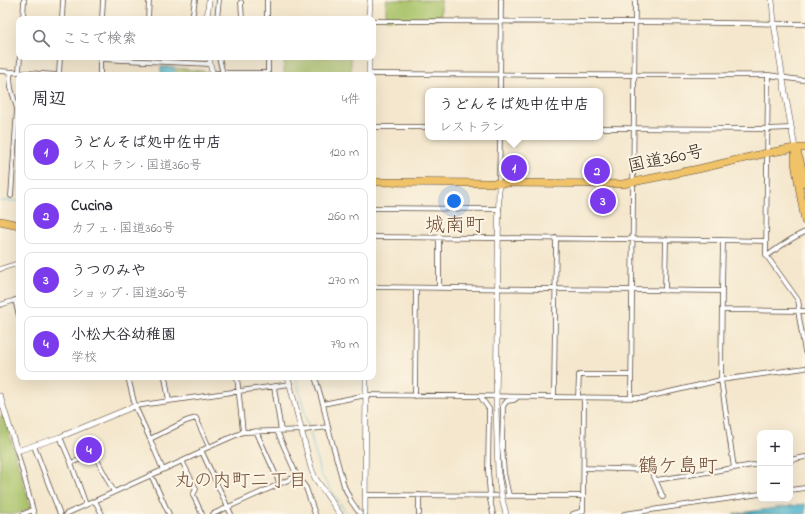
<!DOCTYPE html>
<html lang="ja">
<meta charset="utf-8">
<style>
body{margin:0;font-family:"Indie Flower","Klee One",sans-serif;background:#f2f2f3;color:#2b2b33}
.controls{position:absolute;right:12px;bottom:12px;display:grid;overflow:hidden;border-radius:8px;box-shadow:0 4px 16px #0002}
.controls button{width:36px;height:36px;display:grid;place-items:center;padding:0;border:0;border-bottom:1px solid #e1e1e2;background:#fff;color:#2b2b33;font:20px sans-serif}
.you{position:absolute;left:454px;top:201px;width:14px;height:14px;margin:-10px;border:3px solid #fff;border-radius:50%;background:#1a73e8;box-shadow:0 0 0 6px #1a73e833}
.badge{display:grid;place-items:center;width:26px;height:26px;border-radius:50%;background:#7c3aed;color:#fff;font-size:13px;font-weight:700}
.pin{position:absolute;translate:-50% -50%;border:2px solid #fff;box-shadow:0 1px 4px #0006}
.popup{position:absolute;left:425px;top:88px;width:178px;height:52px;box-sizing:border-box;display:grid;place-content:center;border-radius:8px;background:#fff;filter:drop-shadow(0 1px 3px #0005);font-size:13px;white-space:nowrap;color:#7c7c81}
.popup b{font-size:15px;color:#2b2b33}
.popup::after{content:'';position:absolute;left:50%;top:100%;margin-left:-8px;border:8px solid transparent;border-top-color:#fff}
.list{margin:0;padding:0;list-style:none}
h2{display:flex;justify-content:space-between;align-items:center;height:52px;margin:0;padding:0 16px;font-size:17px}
h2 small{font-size:13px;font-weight:400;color:#7c7c81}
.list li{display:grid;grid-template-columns:26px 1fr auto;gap:12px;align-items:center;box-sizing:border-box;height:56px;margin:0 8px 8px;padding:0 8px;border:1px solid #e1e1e2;border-radius:8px}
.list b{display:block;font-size:15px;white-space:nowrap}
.list p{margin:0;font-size:13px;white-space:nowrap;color:#7c7c81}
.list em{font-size:13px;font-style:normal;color:#7c7c81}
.icon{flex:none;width:22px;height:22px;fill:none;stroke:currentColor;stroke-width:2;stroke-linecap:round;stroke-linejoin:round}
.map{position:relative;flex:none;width:805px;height:514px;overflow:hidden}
.search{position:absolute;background:#fff;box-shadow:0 4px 16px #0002;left:16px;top:16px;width:360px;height:44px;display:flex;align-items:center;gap:10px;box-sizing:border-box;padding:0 14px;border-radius:8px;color:#7c7c81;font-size:15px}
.panel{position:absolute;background:#fff;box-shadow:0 4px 16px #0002;left:16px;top:72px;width:360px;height:308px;border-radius:8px}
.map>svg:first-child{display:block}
</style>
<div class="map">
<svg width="805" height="514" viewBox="0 0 805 514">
<rect width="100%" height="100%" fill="#fcf5e5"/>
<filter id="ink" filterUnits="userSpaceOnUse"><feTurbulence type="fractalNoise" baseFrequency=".025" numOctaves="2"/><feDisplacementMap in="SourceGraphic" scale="8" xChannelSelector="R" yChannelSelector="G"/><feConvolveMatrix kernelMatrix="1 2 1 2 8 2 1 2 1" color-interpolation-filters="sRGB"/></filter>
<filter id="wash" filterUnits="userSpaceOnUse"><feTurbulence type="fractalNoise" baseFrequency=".012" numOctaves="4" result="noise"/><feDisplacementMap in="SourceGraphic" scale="16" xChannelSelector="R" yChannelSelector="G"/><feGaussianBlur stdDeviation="0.9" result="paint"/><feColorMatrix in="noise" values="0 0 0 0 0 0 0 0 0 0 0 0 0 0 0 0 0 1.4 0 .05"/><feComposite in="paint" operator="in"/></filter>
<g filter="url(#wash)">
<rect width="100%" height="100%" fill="#f4e7cd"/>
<!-- built -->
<path fill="#e7daba" d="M 318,377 L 362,377 L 362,386 L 321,385 Z"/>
<!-- green -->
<path fill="#a8c268" stroke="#727643" d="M 386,0 L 441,0 L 441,19 L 386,19 Z
M 284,57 L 351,57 L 351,75 L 284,75 Z
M 177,68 L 208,72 L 208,75 L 177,75 Z
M 0,416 L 4,416 L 31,508 L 16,514 L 0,514 Z"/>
<!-- water -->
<path fill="#52b9d0" stroke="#467277" d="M 161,67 L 175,67 L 175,75 L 161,74 Z
M 805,504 L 805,514 L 733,514 Z"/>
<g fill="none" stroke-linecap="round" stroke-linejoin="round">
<!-- stream -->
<path stroke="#52b9d0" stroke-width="1" d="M 215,18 L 216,0
M 217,57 L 219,70
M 0,201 L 19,201
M 296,377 L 309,429
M 310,432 L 320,473 L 347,514"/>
</g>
</g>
<g filter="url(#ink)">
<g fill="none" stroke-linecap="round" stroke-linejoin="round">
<!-- minor casing -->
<g stroke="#574638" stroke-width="5.5">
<path id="minor" d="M 241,2 L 242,19
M 23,19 L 24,0
M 62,19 L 63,0
M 102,19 L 103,0
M 148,19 L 149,0
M 192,19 L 195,0
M 217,19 L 219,0
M 267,19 L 267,0
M 373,21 L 634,22 L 805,24
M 219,57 L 223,74
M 100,59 L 210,64
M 0,71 L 57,75
M 11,72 L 10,78 L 11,88 L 17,109 L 11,196
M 19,72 L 20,57
M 212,73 L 267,73
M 369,74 C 502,74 635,76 768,75 C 780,76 792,80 805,80
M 59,75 L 60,57
M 100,75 L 100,57
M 268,75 L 268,57
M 768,75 L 766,255 L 798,300 L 799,305 L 798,311 L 805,352
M 500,91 L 501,0
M 373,127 L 428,127
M 600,128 L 767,129 L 791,128
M 499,183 L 500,137
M 373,208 L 499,209
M 373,237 L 723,240 L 722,291
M 723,240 L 766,241
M 767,256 C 779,247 791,238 805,232
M 0,269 L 19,263
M 373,287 L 722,291 L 721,380 L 734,468 L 656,480
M 439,288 L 439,237
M 665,291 L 666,239
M 15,300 L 19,316
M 0,305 L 19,299
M 722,310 L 805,311
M 128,377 L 135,406 L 150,439 L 163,470
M 165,377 L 169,401
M 237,377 L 243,432
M 315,377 L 323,404 L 328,427 L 344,486 L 351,501 L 360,514
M 274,387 L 281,431
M 415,396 L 416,288
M 481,397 L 482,399 L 489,409 L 488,470 L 490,496
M 554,397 L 556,238
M 578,397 L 579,375 L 631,375
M 631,398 L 635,0
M 323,404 L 366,395 L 643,398 L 721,380 L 805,368
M 135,406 L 169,401 L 290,384
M 256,431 L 280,484
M 277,431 L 297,476 L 306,488 L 315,514
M 60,437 L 71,463 L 86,505
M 150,439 L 186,421 L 196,418 L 209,447
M 34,446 L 60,514
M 17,451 L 34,514
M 202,452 L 231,514
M 790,460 L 805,457
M 182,461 L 196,489 L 193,495 L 202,514
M 71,463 L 94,454 L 114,492
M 584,468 L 651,470 L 663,497
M 734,468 L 760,464
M 151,475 L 169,514
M 790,490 L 805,488
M 365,495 L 583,496
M 419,495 L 419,514
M 489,495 L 493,514
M 509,496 L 504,473 L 502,446 L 503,406 L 507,401 L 514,400 L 518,397
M 95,501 L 102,514
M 23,514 L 33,510
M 66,514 L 202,452 L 202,450 L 243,432 L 305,430 L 328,427
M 213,514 L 297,476
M 573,514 L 583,511 L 584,397
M 624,514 L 760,494"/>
</g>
<!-- tertiary casing -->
<g stroke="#574638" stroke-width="6">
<path id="tertiary" d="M 772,0 L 774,24 L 786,98 L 795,148
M 207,19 L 209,0
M 369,19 L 370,0
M 210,57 L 210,64 L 213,75
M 369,75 L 369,57
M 499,183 L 496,407 L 498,473 L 501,492
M 288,377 L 311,468 L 315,478 L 340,514
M 0,396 L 17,451 L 60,437 L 135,406
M 502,499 L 506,514
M 365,514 L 366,377"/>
</g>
<!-- primary casing -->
<g stroke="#574638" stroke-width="8">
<path id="primary" d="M 795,148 L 795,163 L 805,221
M 797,152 L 800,161 L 805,183"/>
</g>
<!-- trunk casing -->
<g stroke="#574638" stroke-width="8">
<path id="trunk" d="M 373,182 L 623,184 L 698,169 L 767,153 L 795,148 L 805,148
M 0,221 L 19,225"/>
</g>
<!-- minor -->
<use href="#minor" stroke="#fff" stroke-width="4"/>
<!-- tertiary -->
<use href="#tertiary" stroke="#fff" stroke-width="5"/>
<!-- primary -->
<use href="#primary" stroke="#f1c369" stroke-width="7"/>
<!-- trunk -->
<use href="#trunk" stroke="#f1c369" stroke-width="7"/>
<!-- tertiary-bridge casing -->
<g stroke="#574638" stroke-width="6" stroke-linecap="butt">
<path id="tertiary-bridge" d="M 501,492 L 502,499"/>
</g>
<!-- tertiary-bridge -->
<use href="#tertiary-bridge" stroke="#fff" stroke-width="5"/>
</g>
</g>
<g text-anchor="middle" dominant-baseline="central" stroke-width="4" stroke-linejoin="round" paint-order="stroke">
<!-- street labels -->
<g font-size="18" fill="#3b2a1e" stroke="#fcf5e5">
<text transform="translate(666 160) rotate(-12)">国道360号</text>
</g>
<!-- neighbourhood labels -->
<g font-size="19" fill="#744f39" stroke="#fcf5e5">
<text x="241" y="481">丸の内町二丁目</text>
</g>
<!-- quarter labels -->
<g font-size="20" fill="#744f39" stroke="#fcf5e5">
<text x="455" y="226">城南町</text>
<text x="678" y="467">鶴ケ島町</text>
</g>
</g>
</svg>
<div class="controls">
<button>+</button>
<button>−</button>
</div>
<div class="you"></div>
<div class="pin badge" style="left:514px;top:168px">1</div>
<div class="popup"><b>うどんそば処中佐中店</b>レストラン</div>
<div class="pin badge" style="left:597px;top:171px">2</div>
<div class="pin badge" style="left:603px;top:201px">3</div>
<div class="pin badge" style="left:89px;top:450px">4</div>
<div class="search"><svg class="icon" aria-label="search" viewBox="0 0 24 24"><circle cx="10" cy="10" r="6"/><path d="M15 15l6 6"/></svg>ここで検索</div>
<section class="panel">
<h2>周辺<small>4件</small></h2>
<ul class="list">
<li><span class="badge">1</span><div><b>うどんそば処中佐中店</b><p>レストラン · 国道360号</p></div><em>120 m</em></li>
<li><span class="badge">2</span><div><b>Cucina</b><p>カフェ · 国道360号</p></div><em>260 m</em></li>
<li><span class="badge">3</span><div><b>うつのみや</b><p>ショップ · 国道360号</p></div><em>270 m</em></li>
<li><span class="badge">4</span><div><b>小松大谷幼稚園</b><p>学校</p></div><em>790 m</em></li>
</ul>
</section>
</div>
